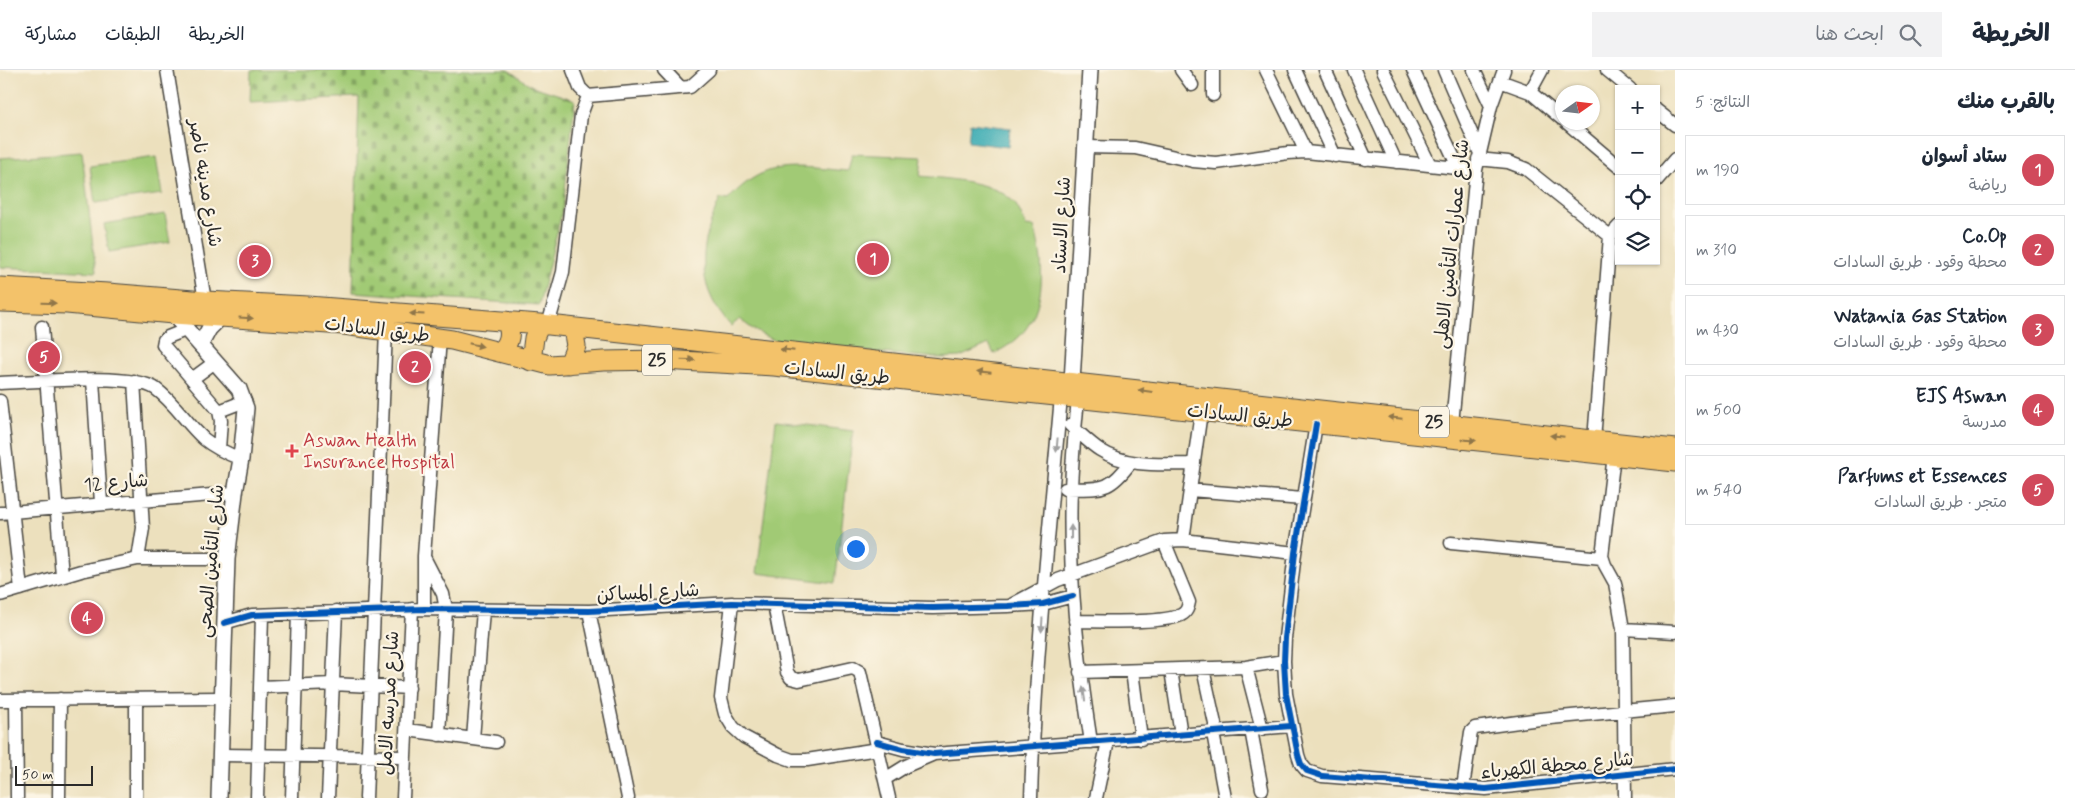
<!DOCTYPE html>
<html lang="ar">
<meta charset="utf-8">
<style>
body{margin:0;font-family:Mynerve,"Playpen Sans Arabic",sans-serif;background:#f2f2f3;color:#1f2937;direction:rtl}
.controls{position:absolute;right:15px;top:15px;display:grid;overflow:hidden;border-radius:0px;box-shadow:0 1px 4px #0004}
.controls button{width:45px;height:45px;display:grid;place-items:center;padding:0;border:0;border-bottom:1px solid #e0e1e3;background:#fff;color:#1f2937;font:25px sans-serif}
.compass{position:absolute;left:1555px;top:15px;width:45px;height:45px;border-radius:50%;background:#fff;box-shadow:0 1px 4px #0004;rotate:76deg}
.scale{position:absolute;left:15px;bottom:12px;width:78px;box-sizing:border-box;padding-left:5px;border:2px solid #2b2b2b;border-top:0;font-size:14px;line-height:18px;white-space:nowrap;color:#2b2b2b;-webkit-text-stroke:4px #fcf5e5;paint-order:stroke}
.you{position:absolute;left:855px;top:478px;width:18px;height:18px;margin:-12px;border:4px solid #fff;border-radius:50%;background:#1a73e8;box-shadow:0 0 0 8px #1a73e833}
.badge{display:grid;place-items:center;width:32px;height:32px;border-radius:50%;background:#d1495b;color:#fff;font-size:16px;font-weight:700}
.pin{position:absolute;translate:-50% -50%;border:2px solid #fff;box-shadow:0 1px 5px #0006}
.list{margin:0;padding:0;list-style:none}
h2{display:flex;justify-content:space-between;align-items:center;height:65px;margin:0;padding:0 20px;font-size:21px}
h2 small{font-size:16px;font-weight:400;color:#747a83}
.list li{display:grid;grid-template-columns:32px 1fr auto;gap:15px;align-items:center;box-sizing:border-box;height:70px;margin:0 10px 10px;padding:0 10px;border:1px solid #e0e1e3;border-radius:0px}
.list b{display:block;font-size:19px;white-space:nowrap}
.list p{margin:0;font-size:16px;white-space:nowrap;color:#747a83}
.list em{font-size:16px;font-style:normal;color:#747a83}
.icon{flex:none;width:28px;height:28px;fill:none;stroke:currentColor;stroke-width:2;stroke-linecap:round;stroke-linejoin:round}
.map{position:relative;flex:none;width:1675px;height:728px;overflow:hidden;direction:ltr}
header{display:flex;align-items:center;gap:30px;box-sizing:border-box;height:70px;padding:0 25px;background:#fff;border-bottom:1px solid #e0e1e3}
header strong{font-size:24px}
nav{display:flex;gap:28px;margin-inline-start:auto;font-size:18px}
.search{width:350px;height:45px;background:#f2f2f3;display:flex;align-items:center;gap:12px;box-sizing:border-box;padding:0 18px;border-radius:0px;color:#747a83;font-size:19px}
main{display:flex}
aside{flex:1;background:#fff}
.map>svg:first-child{display:block}
</style>
<header>
<strong>الخريطة</strong>
<div class="search"><svg class="icon" aria-label="search" viewBox="0 0 24 24"><circle cx="10" cy="10" r="6"/><path d="M15 15l6 6"/></svg>ابحث هنا</div>
<nav><a>الخريطة</a><a>الطبقات</a><a>مشاركة</a></nav>
</header>
<main>
<aside>
<h2>بالقرب منك<small>النتائج: 5</small></h2>
<ul class="list">
<li><span class="badge">1</span><div><b>ستاد أسوان</b><p>رياضة</p></div><em>190 m</em></li>
<li><span class="badge">2</span><div><b>Co.Op</b><p>محطة وقود · طريق السادات</p></div><em>310 m</em></li>
<li><span class="badge">3</span><div><b>Watania Gas Station</b><p>محطة وقود · طريق السادات</p></div><em>430 m</em></li>
<li><span class="badge">4</span><div><b>EJS Aswan</b><p>مدرسة</p></div><em>500 m</em></li>
<li><span class="badge">5</span><div><b>Parfums et Essences</b><p>متجر · طريق السادات</p></div><em>540 m</em></li>
</ul>
</aside>
<div class="map">
<svg width="1675" height="728" viewBox="0 0 1675 728">
<defs>
<pattern id="cemetery-stones" width="16" height="16" patternUnits="userSpaceOnUse" patternTransform="scale(1.25)"><rect width="16" height="16" fill="#a1ca75"/><path d="M2 7V4a2 2 0 0 1 4 0v3zM10 15v-3a2 2 0 0 1 4 0v3z" fill="#83a460"/></pattern>
</defs>
<rect width="100%" height="100%" fill="#fcf5e5"/>
<filter id="ink" filterUnits="userSpaceOnUse"><feTurbulence type="fractalNoise" baseFrequency=".02" numOctaves="2"/><feDisplacementMap in="SourceGraphic" scale="10" xChannelSelector="R" yChannelSelector="G"/><feConvolveMatrix kernelMatrix="1 2 1 2 8 2 1 2 1" color-interpolation-filters="sRGB"/></filter>
<filter id="wash" filterUnits="userSpaceOnUse"><feTurbulence type="fractalNoise" baseFrequency=".0096" numOctaves="4" result="noise"/><feDisplacementMap in="SourceGraphic" scale="20" xChannelSelector="R" yChannelSelector="G"/><feGaussianBlur stdDeviation="1.12" result="paint"/><feColorMatrix in="noise" values="0 0 0 0 0 0 0 0 0 0 0 0 0 0 0 0 0 1.4 0 .05"/><feComposite in="paint" operator="in"/></filter>
<g filter="url(#wash)">
<rect width="100%" height="100%" fill="#ece0bd"/>
<!-- green -->
<path fill="#a1ca75" stroke="#667a50" d="M 82,82 L 96,202 L 0,197 L 0,88 Z
M 852,84 L 922,87 L 920,106 C 947,109 999,111 1016,135 C 1020,141 1023,149 1026,156 L 1034,157 C 1045,191 1047,239 1019,267 C 1012,274 1002,279 994,284 L 989,274 L 960,287 L 939,288 L 789,275 C 769,269 756,263 740,249 L 731,256 C 694,216 699,176 720,129 L 728,130 C 766,87 796,97 848,101 Z
M 156,87 L 162,124 L 95,133 L 90,96 Z
M 165,144 L 170,172 L 109,182 L 104,154 Z
M 776,351 L 853,361 L 835,513 L 757,503 Z"/>
<!-- cemetery -->
<path fill="url(#cemetery-stones)" stroke="#667a50" d="M 251,0 L 508,0 L 532,16 L 575,30 L 563,138 L 539,235 L 353,222 L 359,27 L 250,32 Z"/>
<!-- water -->
<path fill="#3bacb4" stroke="#336c70" d="M 970,53 L 1010,58 L 1008,77 L 968,72 Z"/>
</g>
<g filter="url(#ink)">
<g fill="none" stroke-linecap="round" stroke-linejoin="round">
<!-- minor casing -->
<g stroke="#484641" stroke-width="15">
<path id="minor" d="M 167,0 L 205,231
M 573,0 L 580,18 L 588,26
M 664,0 L 681,18
M 1181,0 L 1192,15
M 1213,0 L 1213,25
M 1266,0 L 1306,82
M 1295,0 L 1335,86
M 1325,0 L 1366,89
M 1354,0 L 1396,92
M 1383,0 L 1430,95
M 1413,0 L 1459,99
M 1444,0 L 1479,81
M 1474,0 L 1491,36
M 1607,0 L 1630,19
M 1500,11 L 1530,22 L 1562,49
M 1530,22 L 1542,0
M 1656,40 L 1675,55
M 1566,52 L 1619,97
M 1086,77 L 1135,78 L 1193,91 L 1216,93 L 1288,83 L 1306,82 L 1476,100
M 1478,89 L 1508,92 L 1526,99 L 1610,166
M 1656,111 L 1675,89
M 548,255 L 563,202 L 581,45 L 588,26 L 690,17 L 709,0
M 42,257 L 62,506
M 188,259 L 168,267 L 164,270 L 163,275 L 219,341 L 221,351 L 219,379
M 192,309 L 215,292
M 93,310 L 101,433
M 0,313 C 32,312 133,302 156,319 C 175,333 187,354 204,369 C 215,378 228,384 241,389
M 1078,329 C 1075,359 1072,389 1071,419 C 1068,504 1078,589 1091,672
M 0,331 L 21,519
M 219,341 L 245,331
M 1316,354 L 1295,483 L 1285,568 L 1284,591 L 1286,624 L 1298,685 L 1301,694 L 1307,701 L 1322,706 L 1486,719 L 1675,699
M 1452,354 L 1476,100 L 1491,36 L 1504,0
M 1070,355 C 1080,363 1089,373 1100,380 C 1128,398 1162,394 1194,394
M 1594,370 L 1610,166 L 1619,156
M 1614,385 L 1602,486 L 1605,495 L 1615,513 L 1623,559 L 1625,728
M 1065,419 C 1101,418 1108,423 1131,392
M 1190,420 L 1303,429
M 0,443 L 235,423
M 1183,470 L 1201,342
M 1451,473 L 1602,488
M 138,489 L 227,489
M 425,489 L 443,524 L 446,539 L 439,665
M 0,525 L 81,501 L 138,489 L 143,458 L 134,311
M 732,533 L 721,628 L 725,644 L 733,657 L 744,667 L 778,685 L 792,690 L 807,690 L 878,679
M 774,534 L 787,602 L 791,608 L 799,610 L 853,598 L 860,602 L 889,728
M 1013,534 L 1058,510 L 1164,471 L 1183,470 L 1295,483
M 424,539 L 424,486 L 440,268
M 589,541 L 628,728
M 1075,551 C 1100,551 1161,554 1181,545 C 1187,542 1188,537 1189,532 L 1164,471
M 224,553 L 252,545 L 424,539 L 589,541 L 732,533 L 933,538 L 1008,536 L 1043,534 L 1073,526
M 1623,559 L 1675,562
M 1246,597 L 1262,659
M 1203,599 L 1217,663
M 1171,600 L 1181,665
M 1132,601 L 1141,669
M 1080,602 L 1246,597 L 1284,591
M 260,617 L 333,614 L 409,618
M 136,629 L 136,728
M 0,630 L 221,628
M 16,630 L 17,728
M 407,660 L 496,672
M 1251,660 L 1262,719
M 1213,663 L 1225,728
M 473,669 L 483,540
M 877,672 L 903,679 L 934,684 L 1291,656
M 220,685 L 405,687
M 885,709 L 906,696 L 934,684
M 1463,718 L 1471,662 L 1475,658 L 1540,649 L 1675,636
M 59,728 L 60,629
M 257,728 L 262,545
M 292,728 L 298,543
M 328,728 L 336,541
M 366,728 L 386,261
M 403,728 L 412,539
M 1031,728 C 1035,594 1049,460 1061,327
M 1096,728 L 1108,671"/>
</g>
<!-- tertiary casing -->
<g stroke="#484641" stroke-width="18">
<path id="tertiary" d="M 173,244 L 239,319 L 246,338 L 241,389 L 235,423 L 227,489 L 219,728
M 201,274 L 209,259 L 221,247
M 1072,312 L 1090,0"/>
</g>
<!-- primary casing -->
<g stroke="#484641" stroke-width="21">
<path id="primary" d="M 0,217 L 108,223 L 205,231 L 308,236 L 540,254 L 1675,379
M 0,232 L 67,234 L 173,244 L 344,255 L 452,270 L 550,295 L 603,291 L 662,290 L 774,296 L 1675,392
M 501,281 C 510,273 512,262 506,251
M 531,291 L 534,268 L 540,254
M 569,294 L 576,276 L 573,258"/>
</g>
<!-- minor -->
<use href="#minor" stroke="#fff" stroke-width="12"/>
<!-- tertiary -->
<use href="#tertiary" stroke="#fff" stroke-width="15"/>
<!-- primary -->
<use href="#primary" stroke="#f3c26a" stroke-width="19"/>
<!-- cycleway casing -->
<g stroke="#fcf5e5" stroke-width="9">
<path id="cycleway" d="M 1316,354 L 1295,483 L 1285,568 L 1284,591 L 1286,624 L 1298,685 L 1301,694 L 1307,701 L 1322,706 L 1486,719 L 1675,699
M 224,553 L 252,545 L 424,539 L 589,541 L 732,533 L 933,538 L 1008,536 L 1043,534 L 1073,526
M 877,672 L 903,679 L 934,684 L 1291,656"/>
</g>
<!-- cycleway -->
<use href="#cycleway" stroke="#0057b8" stroke-width="6"/>
</g>
<!-- one-way arrows -->
<defs><path id="oneway-solid" d="M-6-.8H1V-3.2L6.5 0L1 3.2V.8H-6Z" transform="scale(1.25)"/></defs>
<g fill="#8f764a">
<use href="#oneway-solid" transform="translate(49 233) rotate(2)"/>
<use href="#oneway-solid" transform="translate(417 244) rotate(-176)"/>
<use href="#oneway-solid" transform="translate(246 248) rotate(4)"/>
<use href="#oneway-solid" transform="translate(476 275) rotate(13)"/>
<use href="#oneway-solid" transform="translate(787 280) rotate(-174)"/>
<use href="#oneway-solid" transform="translate(688 290) rotate(2)"/>
<use href="#oneway-solid" transform="translate(984 302) rotate(-174)"/>
<use href="#oneway-solid" transform="translate(1145 321) rotate(-173)"/>
<use href="#oneway-solid" transform="translate(1395 348) rotate(-174)"/>
<use href="#oneway-solid" transform="translate(1557 366) rotate(-174)"/>
<use href="#oneway-solid" transform="translate(1469 370) rotate(6)"/>
</g>
<g fill="#a0a0a0">
<use href="#oneway-solid" transform="translate(1057 375) rotate(95)"/>
<use href="#oneway-solid" transform="translate(1071 462) rotate(-90)"/>
<use href="#oneway-solid" transform="translate(1042 555) rotate(94)"/>
<use href="#oneway-solid" transform="translate(1084 624) rotate(-99)"/>
</g>
</g>
<!-- markers -->
<path fill="#e0444e" stroke="#fcf5e5" stroke-width="2" d="M289.5 373.5h5v5h5v5h-5v5h-5v-5h-5v-5h5z"/>
<g text-anchor="middle" dominant-baseline="central" stroke-width="4.5" stroke-linejoin="round" paint-order="stroke">
<!-- shield labels -->
<g fill="#fcf5e5" stroke="#6a6863" stroke-width="1">
<rect x="642" y="274.5" width="30" height="31" rx="4"/>
<rect x="1419" y="336.5" width="30" height="31" rx="4"/>
</g>
<g font-size="18" font-weight="bold" fill="#2b2b2b">
<text x="657" y="290">25</text>
<text x="1434" y="352">25</text>
</g>
<!-- street labels -->
<g font-size="19" fill="#2b2b2b" stroke="#fcf5e5">
<text transform="translate(205 113) rotate(81)">شارع مدينه ناصر</text>
<text transform="translate(1062 155) rotate(-87)">شارع الاستاد</text>
<text transform="translate(1452 174) rotate(-84)">شارع عمارات التأمين الاهلى</text>
<text transform="translate(377 260) rotate(7)">طريق السادات</text>
<text transform="translate(837 303) rotate(6)">طريق السادات</text>
<text transform="translate(1240 346) rotate(6)">طريق السادات</text>
<text transform="translate(116 413) rotate(-5)">شارع 12</text>
<text transform="translate(211 491) rotate(-85)">شارع التأمين الصحى</text>
<text transform="translate(648 523) rotate(-3)">شارع المساكن</text>
<text transform="translate(389 633) rotate(-87)">شارع مدرسه الامل</text>
<text transform="translate(1557 696) rotate(-5)">شارع محطة الكهرباء</text>
</g>
<!-- health labels -->
<g font-size="19" fill="#be3a42" stroke="#fcf5e5" text-anchor="start">
<text x="303" y="370">Aswan Health<tspan x="303" dy="22">Insurance Hospital</tspan></text>
</g>
</g>
</svg>
<div class="controls">
<button>+</button>
<button>−</button>
<button><svg class="icon" aria-label="locate" viewBox="0 0 24 24"><circle cx="12" cy="12" r="6"/><path d="M12 2v4M12 18v4M2 12h4M18 12h4"/></svg></button>
<button><svg class="icon" aria-label="layers" viewBox="0 0 24 24"><path d="M12 4l9 5-9 5-9-5zM3 14l9 5 9-5"/></svg></button>
</div>
<svg class="compass" viewBox="-18 -18 36 36"><path d="M0-13l5 13h-10z" fill="#e53935"/><path d="M0 13l5-13h-10z" fill="#747a83"/></svg>
<div class="scale">50 m</div>
<div class="you"></div>
<div class="pin badge" style="left:873px;top:189px">1</div>
<div class="pin badge" style="left:415px;top:297px">2</div>
<div class="pin badge" style="left:255px;top:191px">3</div>
<div class="pin badge" style="left:87px;top:548px">4</div>
<div class="pin badge" style="left:44px;top:287px">5</div>
</div>
</main>
